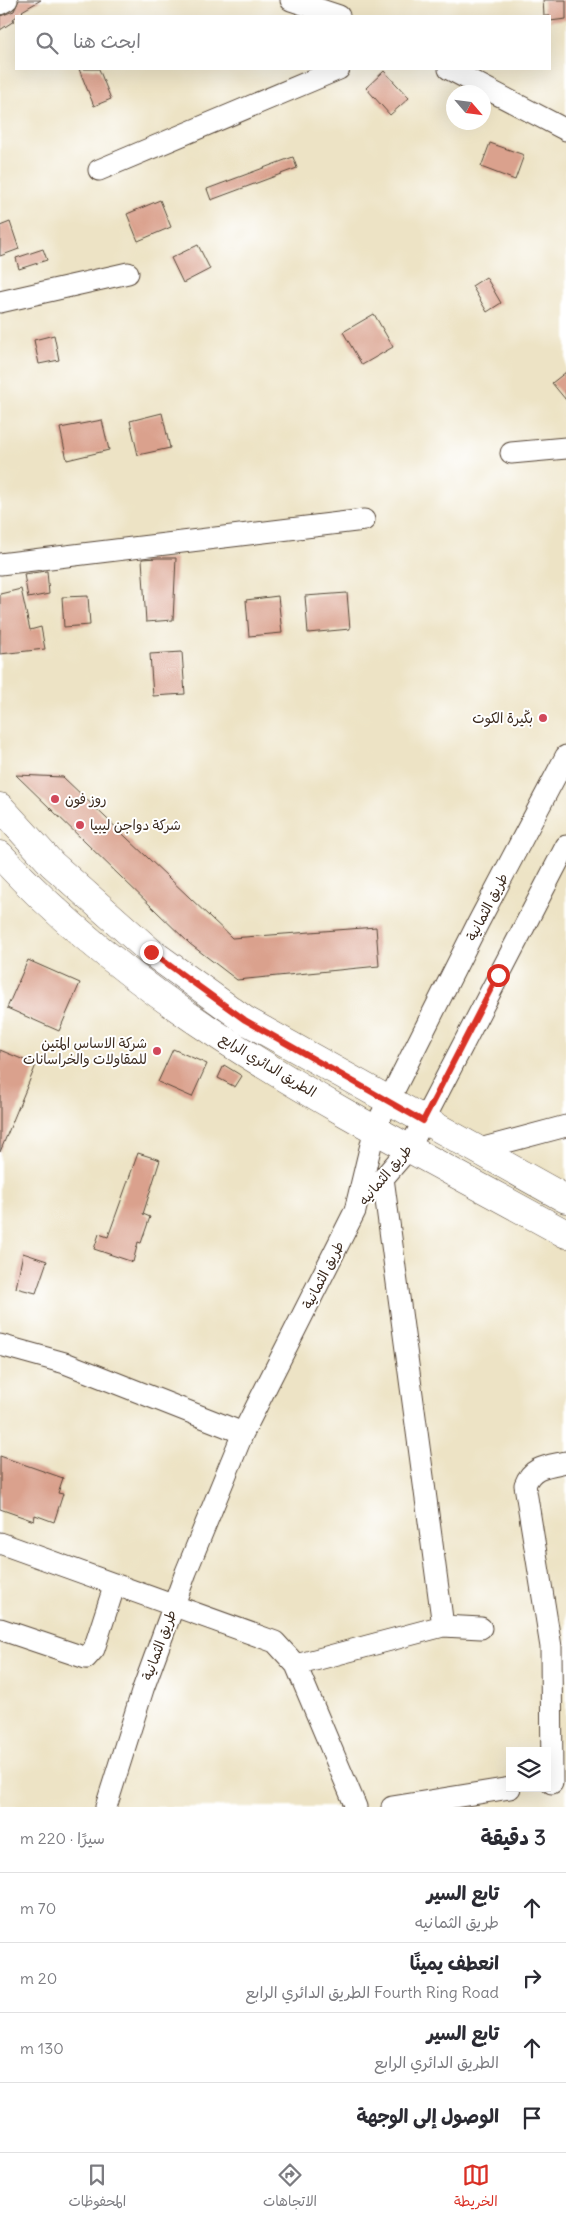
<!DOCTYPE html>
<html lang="ar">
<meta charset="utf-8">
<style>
body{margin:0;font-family:Delius,"Playpen Sans Arabic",sans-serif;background:#f2f2f3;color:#2b2b33;direction:rtl}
.controls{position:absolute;right:15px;bottom:15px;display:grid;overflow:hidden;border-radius:0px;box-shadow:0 5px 20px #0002}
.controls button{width:45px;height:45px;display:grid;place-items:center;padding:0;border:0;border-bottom:1px solid #e1e1e2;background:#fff;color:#2b2b33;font:25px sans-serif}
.compass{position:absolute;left:446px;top:85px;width:45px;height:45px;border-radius:50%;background:#fff;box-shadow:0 5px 20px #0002;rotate:118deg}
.stop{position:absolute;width:15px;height:15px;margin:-11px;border:4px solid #d93025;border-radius:50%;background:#fff}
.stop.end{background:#d93025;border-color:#fff;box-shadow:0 1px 5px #0008}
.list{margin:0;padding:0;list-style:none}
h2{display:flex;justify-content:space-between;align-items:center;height:65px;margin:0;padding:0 20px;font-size:21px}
h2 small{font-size:16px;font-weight:400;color:#7c7c81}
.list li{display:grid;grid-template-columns:32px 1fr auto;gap:15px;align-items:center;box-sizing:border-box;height:70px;padding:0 20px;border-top:1px solid #e1e1e2}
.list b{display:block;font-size:19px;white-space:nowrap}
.list p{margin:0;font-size:16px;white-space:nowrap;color:#7c7c81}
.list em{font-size:16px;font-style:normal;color:#7c7c81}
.icon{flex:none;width:28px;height:28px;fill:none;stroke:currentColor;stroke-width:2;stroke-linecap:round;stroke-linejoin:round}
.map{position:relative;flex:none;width:566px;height:1807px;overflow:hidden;direction:ltr}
.search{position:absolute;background:#fff;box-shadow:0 5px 20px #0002;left:15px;right:15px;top:15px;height:55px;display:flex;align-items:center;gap:12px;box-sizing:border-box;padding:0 18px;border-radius:0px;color:#7c7c81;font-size:19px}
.sheet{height:345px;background:#fff}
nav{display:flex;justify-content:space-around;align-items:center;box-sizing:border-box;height:70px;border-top:1px solid #e1e1e2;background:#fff;font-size:14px;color:#7c7c81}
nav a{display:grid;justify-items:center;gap:2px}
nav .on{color:#d93025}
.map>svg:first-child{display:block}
</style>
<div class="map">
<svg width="566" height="1807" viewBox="0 0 566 1807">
<rect width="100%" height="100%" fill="#fff"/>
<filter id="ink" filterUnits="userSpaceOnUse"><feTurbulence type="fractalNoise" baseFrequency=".02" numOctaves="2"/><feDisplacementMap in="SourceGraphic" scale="10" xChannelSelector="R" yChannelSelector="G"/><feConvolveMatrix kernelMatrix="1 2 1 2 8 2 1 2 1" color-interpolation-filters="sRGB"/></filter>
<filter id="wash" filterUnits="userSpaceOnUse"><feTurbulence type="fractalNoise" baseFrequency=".0096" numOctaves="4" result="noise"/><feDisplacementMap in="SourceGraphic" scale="20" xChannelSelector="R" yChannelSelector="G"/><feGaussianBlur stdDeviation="1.12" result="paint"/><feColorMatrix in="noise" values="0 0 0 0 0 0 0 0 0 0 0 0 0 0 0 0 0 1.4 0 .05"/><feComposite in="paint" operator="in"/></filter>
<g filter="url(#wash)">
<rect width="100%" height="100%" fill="#ede3c5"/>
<g id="blocks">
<!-- building -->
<path fill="#daa18d" d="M 19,0 L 41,0 L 22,11 L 23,12 L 13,19 L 14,21 L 0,30 L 0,16 L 14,11 Z
M 543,0 L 566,0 L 566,19 L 550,21 L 550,16 L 544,16 Z
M 79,69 L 99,69 L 111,99 L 94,106 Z
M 384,71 L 409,98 L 390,115 L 366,88 Z
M 490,143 L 524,155 L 515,180 L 481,167 Z
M 293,157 L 297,168 L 211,200 L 207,189 Z
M 160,200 L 171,227 L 138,241 L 127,214 Z
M 10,222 L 19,249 L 0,256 L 0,226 Z
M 198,245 L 210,269 L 183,283 L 171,258 Z
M 43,249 L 47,260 L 19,269 L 16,258 Z
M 486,277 L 501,303 L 487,312 L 472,286 Z
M 374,314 L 393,347 L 362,365 L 343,332 Z
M 54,335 L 59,360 L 39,364 L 34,340 Z
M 566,372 L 566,400 L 552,383 Z
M 162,413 L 170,448 L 138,455 L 130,421 Z
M 102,420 L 109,450 L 67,460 L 60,428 Z
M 158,558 L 176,558 L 173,620 L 146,622 L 142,559 Z
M 47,571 L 49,594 L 28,598 L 24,574 Z
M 21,589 L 30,630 L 41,627 L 45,649 L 0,654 L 0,594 Z
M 347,593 L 350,629 L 308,633 L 305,596 Z
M 88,596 L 90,625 L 64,627 L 62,597 Z
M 278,596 L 282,633 L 249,636 L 246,600 Z
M 182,652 L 185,694 L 153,696 L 150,654 Z
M 16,775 L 63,777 L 232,938 L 376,927 L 379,966 L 237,980 L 190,944 Z
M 28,960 L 80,983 L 59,1031 L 7,1008 Z
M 173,1049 L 207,1064 L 192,1097 L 158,1082 Z
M 0,1050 L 36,1065 L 0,1152 Z
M 224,1065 L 242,1076 L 235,1087 L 218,1078 Z
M 138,1153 L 160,1160 L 143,1214 L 150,1217 L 141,1243 L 138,1242 L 133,1262 L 94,1249 L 99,1234 L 108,1237 Z
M 23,1253 L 47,1261 L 36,1293 L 16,1288 Z
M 0,1456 L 63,1478 L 58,1493 L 63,1494 L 54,1522 L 35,1515 L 34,1521 L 0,1509 Z"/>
</g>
</g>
<g filter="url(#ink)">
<use href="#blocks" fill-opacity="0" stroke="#564637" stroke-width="1"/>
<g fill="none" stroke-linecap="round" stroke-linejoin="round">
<!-- minor casing -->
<g stroke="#564637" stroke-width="23">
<path id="minor" d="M 291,0 L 339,16
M 0,4 L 7,0
M 449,69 L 566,130
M 99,170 L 339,69
M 0,302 L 128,273
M 511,453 L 566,448
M 0,564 L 364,520
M 476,1150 L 566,1126
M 383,1178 L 443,1626
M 373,1190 L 410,1147 L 566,846
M 0,1345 L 65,1363 L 243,1433
M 0,1543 L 275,1642 L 296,1665 L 356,1807
M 0,1629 L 86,1658 L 94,1649 L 115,1584
M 296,1665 L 443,1626 L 481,1628
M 552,1783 L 551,1647 L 525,1485 C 532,1466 548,1466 566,1462
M 106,1807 L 143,1689 L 186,1572 L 243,1433 L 355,1211 L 375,1128 L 478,923 L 566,756
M 392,1807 L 510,1788"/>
</g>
<!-- major casing -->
<g stroke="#564637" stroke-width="29">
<path id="major" d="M 0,807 L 52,864 L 151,952 L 245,1020 L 566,1199
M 0,855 C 155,1024 368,1124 566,1234"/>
</g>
<!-- minor -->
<use href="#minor" stroke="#fff" stroke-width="21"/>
<!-- major -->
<use href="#major" stroke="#fff" stroke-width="28"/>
</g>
</g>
<g fill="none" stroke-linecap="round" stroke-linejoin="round" filter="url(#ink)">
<!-- route -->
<path stroke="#d93025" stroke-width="6" d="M 151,952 L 245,1020 L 423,1121 L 498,975"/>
</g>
<!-- markers -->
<g fill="#d1495b" stroke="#fff" stroke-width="2">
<circle cx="543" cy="718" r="5"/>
<circle cx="55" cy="799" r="5"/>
<circle cx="80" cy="825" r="5"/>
<circle cx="157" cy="1051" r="5"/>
</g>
<g text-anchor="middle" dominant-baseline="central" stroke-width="4" stroke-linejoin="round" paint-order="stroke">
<!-- poi labels -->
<g font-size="14" fill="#3b2a1e" stroke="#fff" text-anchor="end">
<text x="533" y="718">بكّيرة الكوت</text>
<text x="65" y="799" text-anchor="start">روز فون</text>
<text x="90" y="825" text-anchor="start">شركة دواجن ليبيا</text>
<text x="147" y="1043">شركة الاساس المتين<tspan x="147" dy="16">للمقاولات والخراسانات</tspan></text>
</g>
<!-- street labels -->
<g font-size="14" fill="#3b2a1e" stroke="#fff">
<text transform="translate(487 907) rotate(-63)">طريق الثمانية</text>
<text transform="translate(268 1065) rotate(31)">الطريق الدائري الرابع</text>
<text transform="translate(385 1175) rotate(-50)">طريق الثمانيه</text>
<text transform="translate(323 1275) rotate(-63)">طريق الثمانية</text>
<text transform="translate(159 1645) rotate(-70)">طريق الثمانية</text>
</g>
</g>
</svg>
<div class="controls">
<button><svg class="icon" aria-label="layers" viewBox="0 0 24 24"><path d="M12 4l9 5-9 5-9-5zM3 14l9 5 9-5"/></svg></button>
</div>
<svg class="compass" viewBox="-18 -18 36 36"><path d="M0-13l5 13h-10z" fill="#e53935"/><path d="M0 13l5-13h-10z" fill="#7c7c81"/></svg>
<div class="stop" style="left:498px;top:975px"></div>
<div class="stop end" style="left:151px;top:952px"></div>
<div class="search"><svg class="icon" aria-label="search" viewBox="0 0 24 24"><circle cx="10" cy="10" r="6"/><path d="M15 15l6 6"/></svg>ابحث هنا</div>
</div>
<section class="sheet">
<h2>3 دقيقة<small>سيرًا · 220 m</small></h2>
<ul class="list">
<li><svg class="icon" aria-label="ahead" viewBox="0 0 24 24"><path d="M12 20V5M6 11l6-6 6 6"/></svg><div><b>تابع السير</b><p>طريق الثمانيه</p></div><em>70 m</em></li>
<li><svg class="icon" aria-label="right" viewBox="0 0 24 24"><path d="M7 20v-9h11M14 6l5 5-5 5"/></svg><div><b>انعطف يمينًا</b><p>Fourth Ring Road الطريق الدائري الرابع</p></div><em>20 m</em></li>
<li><svg class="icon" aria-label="ahead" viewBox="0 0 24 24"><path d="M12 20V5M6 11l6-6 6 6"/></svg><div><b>تابع السير</b><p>الطريق الدائري الرابع</p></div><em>130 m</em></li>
<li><svg class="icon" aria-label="arrive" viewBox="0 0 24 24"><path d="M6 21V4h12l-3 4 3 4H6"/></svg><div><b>الوصول إلى الوجهة</b></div></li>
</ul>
</section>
<nav>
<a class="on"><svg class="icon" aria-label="map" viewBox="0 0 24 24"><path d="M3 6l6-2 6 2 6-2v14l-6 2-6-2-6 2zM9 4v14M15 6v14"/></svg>الخريطة</a>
<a><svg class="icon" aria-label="directions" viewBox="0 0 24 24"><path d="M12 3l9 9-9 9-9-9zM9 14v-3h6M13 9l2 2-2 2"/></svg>الاتجاهات</a>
<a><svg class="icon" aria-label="saved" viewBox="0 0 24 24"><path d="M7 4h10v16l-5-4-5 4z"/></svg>المحفوظات</a>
</nav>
